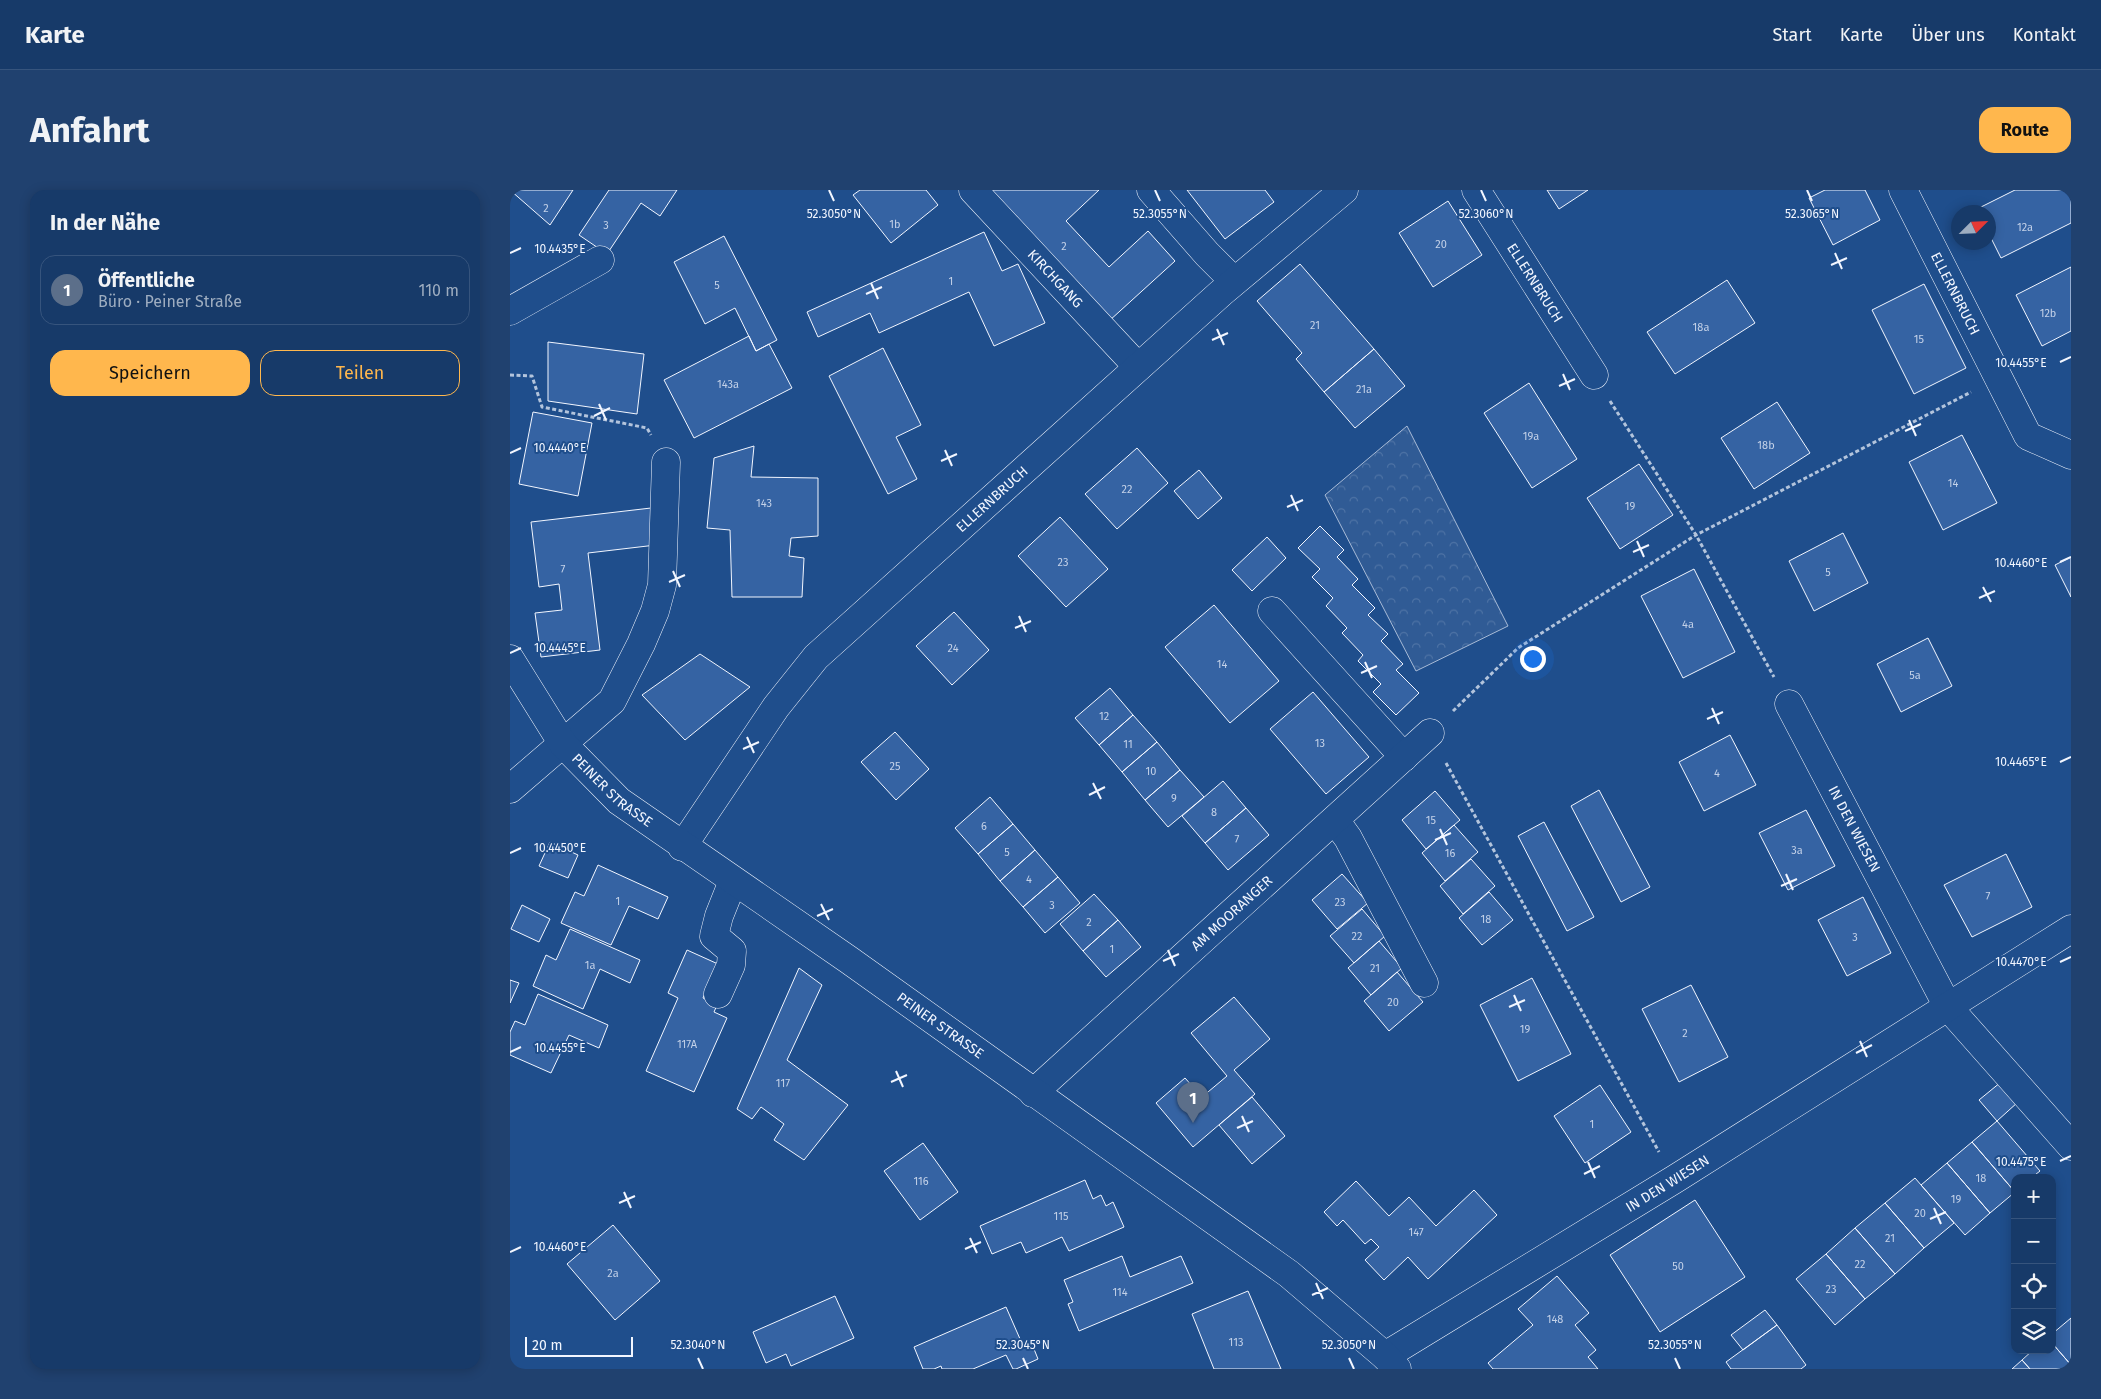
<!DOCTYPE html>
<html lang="de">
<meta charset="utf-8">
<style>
body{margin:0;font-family:"Fira Sans",sans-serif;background:#20416f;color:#f1f3f6}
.controls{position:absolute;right:15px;bottom:15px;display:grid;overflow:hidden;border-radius:10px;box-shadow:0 2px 12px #0003}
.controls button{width:45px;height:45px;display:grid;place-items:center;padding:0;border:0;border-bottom:1px solid #36547d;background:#173a69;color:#f1f3f6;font:25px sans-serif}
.compass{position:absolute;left:1441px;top:15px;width:45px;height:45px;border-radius:50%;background:#173a69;box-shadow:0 2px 12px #0003;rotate:66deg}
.scale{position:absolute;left:15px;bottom:12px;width:108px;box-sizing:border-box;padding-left:5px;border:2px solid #f2f6ff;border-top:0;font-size:14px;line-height:18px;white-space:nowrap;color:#f2f6ff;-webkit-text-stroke:4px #1f4e8c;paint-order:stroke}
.you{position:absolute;left:1022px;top:468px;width:18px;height:18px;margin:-12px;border:4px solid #fff;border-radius:50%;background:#1a73e8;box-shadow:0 0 0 8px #1a73e833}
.badge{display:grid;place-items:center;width:32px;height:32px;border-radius:50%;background:#ffb74d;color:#fff;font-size:16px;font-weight:700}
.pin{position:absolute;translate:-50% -41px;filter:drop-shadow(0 1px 2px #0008)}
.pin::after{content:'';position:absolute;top:26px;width:18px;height:15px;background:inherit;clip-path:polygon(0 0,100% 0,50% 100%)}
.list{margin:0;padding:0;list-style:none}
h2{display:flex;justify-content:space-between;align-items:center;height:65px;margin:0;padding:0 20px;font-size:21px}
h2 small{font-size:16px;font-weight:400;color:#9eadc0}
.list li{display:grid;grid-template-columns:32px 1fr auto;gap:15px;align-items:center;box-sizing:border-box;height:70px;margin:0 10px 10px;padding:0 10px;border:1px solid #36547d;border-radius:15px}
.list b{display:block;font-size:19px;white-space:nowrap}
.list p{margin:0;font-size:16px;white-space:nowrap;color:#9eadc0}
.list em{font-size:16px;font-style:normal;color:#9eadc0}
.actions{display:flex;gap:10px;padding:15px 20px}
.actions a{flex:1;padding:11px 0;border:1px solid #ffb74d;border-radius:15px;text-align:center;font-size:18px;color:#ffb74d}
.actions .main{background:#ffb74d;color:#111}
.icon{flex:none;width:28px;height:28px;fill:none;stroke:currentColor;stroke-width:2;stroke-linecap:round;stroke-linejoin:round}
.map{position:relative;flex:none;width:1561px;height:1179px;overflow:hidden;border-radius:15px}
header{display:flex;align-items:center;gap:30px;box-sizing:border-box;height:70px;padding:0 25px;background:#173a69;border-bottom:1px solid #36547d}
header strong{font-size:24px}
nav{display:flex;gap:28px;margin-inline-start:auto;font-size:18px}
.intro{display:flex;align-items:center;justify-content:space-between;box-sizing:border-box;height:120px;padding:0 30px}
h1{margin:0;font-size:35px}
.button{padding:12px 22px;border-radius:15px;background:#ffb74d;color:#111;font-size:18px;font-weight:700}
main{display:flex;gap:30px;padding:0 30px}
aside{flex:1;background:#173a69;border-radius:15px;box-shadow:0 2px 12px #0003}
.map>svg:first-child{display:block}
</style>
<header>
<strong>Karte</strong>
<nav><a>Start</a><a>Karte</a><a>Über uns</a><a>Kontakt</a></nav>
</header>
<div class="intro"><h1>Anfahrt</h1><a class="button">Route</a></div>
<main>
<aside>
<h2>In der Nähe<small></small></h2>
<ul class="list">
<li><span class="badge" style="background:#5c6f8a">1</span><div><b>Öffentliche</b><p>Büro · Peiner Straße</p></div><em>110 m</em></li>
</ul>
<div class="actions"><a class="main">Speichern</a><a>Teilen</a></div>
</aside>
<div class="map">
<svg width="1561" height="1179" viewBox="0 0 1561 1179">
<defs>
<pattern id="forest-crowns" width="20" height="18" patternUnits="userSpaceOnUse" patternTransform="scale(1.25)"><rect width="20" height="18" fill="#305b95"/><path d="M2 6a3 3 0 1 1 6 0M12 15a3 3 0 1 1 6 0" fill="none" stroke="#4e73a5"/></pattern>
</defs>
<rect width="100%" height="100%" fill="#1f4e8c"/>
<!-- forest -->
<path fill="url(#forest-crowns)" stroke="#a8bbd7" d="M 897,236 L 998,436 L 906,481 L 815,305 Z"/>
<!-- building -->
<path fill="#3563a3" stroke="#f2f6ff" d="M 0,0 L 63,0 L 40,35 Z
M 99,0 L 167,0 L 150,26 L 131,13 L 97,64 L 69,45 Z
M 350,0 L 416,0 L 428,15 L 381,53 L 343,5 Z
M 478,0 L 589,0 L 556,31 L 599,77 L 638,41 L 665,71 L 599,131 Z
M 677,0 L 755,0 L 764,12 L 715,49 Z
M 1037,0 L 1078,0 L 1049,19 Z
M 1315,0 L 1355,0 L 1370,30 L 1323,55 L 1299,8 Z
M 1505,0 L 1557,0 L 1561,8 L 1561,33 L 1491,68 L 1478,42 L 1478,22 L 1469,22 L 1467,19 Z
M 938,11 L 972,65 L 923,97 L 889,43 Z
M 474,42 L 492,81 L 508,74 L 535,133 L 484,156 L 459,102 L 369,143 L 360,123 L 308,147 L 297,122 Z
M 214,46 L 267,150 L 246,161 L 225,118 L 195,134 L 164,72 Z
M 790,74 L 864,159 L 814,202 L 786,169 L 792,163 L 747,111 Z
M 1561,77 L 1561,141 L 1532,156 L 1506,105 Z
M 1217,90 L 1245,133 L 1165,184 L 1137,142 Z
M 1414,94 L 1456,178 L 1404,204 L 1362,120 Z
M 239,146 L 246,161 L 259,154 L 282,198 L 184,248 L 154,190 Z
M 38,152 L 134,164 L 127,224 L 38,211 Z
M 373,158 L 411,235 L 386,247 L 407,289 L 378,304 L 319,186 Z
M 864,159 L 895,196 L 845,238 L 814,202 Z
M 1019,193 L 1067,269 L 1022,298 L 974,223 Z
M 1267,212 L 1300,263 L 1244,299 L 1211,248 Z
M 23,222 L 82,233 L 68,306 L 9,294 Z
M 1452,245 L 1487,313 L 1433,340 L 1399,272 Z
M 244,256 L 241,287 L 308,288 L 308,346 L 281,348 L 279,366 L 294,368 L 292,407 L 222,407 L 220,340 L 197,338 L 204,268 Z
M 627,258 L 658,293 L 607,339 L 575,304 Z
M 1129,274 L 1163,325 L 1110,359 L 1077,308 Z
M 689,280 L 712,308 L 688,329 L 664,301 Z
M 141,318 L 146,355 L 78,363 L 90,460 L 31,467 L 25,423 L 52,420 L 49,394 L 29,397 L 21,332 Z
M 550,327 L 598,379 L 556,417 L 508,366 Z
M 810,336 L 834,360 L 827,367 L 848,389 L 842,395 L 865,418 L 858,425 L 878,444 L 871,451 L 893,474 L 886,480 L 909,503 L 886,525 L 863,502 L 871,494 L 848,471 L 853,465 L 832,443 L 837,438 L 816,416 L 823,408 L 802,387 L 810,379 L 788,358 Z
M 1333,343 L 1358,393 L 1304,421 L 1279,371 Z
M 757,347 L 776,368 L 742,401 L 722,380 Z
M 1561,367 L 1561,407 L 1545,375 Z
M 1184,379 L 1225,462 L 1173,488 L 1131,406 Z
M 704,415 L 769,491 L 720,533 L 655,457 Z
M 444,422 L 479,460 L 442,495 L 406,456 Z
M 1418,448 L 1442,496 L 1391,522 L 1367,474 Z
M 190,464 L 240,497 L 175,550 L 132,505 Z
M 600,498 L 623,525 L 589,555 L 565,528 Z
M 803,502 L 859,567 L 816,604 L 760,539 Z
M 623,525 L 647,552 L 612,582 L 589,555 Z
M 385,542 L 419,579 L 386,610 L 351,572 Z
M 1220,545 L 1246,595 L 1194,621 L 1169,572 Z
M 647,552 L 670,580 L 635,610 L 612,582 Z
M 670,580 L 694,607 L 658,637 L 635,610 Z
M 713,591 L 736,618 L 695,653 L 672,626 Z
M 1089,600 L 1140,697 L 1111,712 L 1061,616 Z
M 925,601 L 950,630 L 916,659 L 892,630 Z
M 480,607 L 503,634 L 468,664 L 445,638 Z
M 736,618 L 759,645 L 718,680 L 695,653 Z
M 1296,620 L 1325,676 L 1278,700 L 1249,643 Z
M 1034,632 L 1084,727 L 1057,741 L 1008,646 Z
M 503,634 L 525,660 L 490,691 L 468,664 Z
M 944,635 L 968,662 L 935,691 L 912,663 Z
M 40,652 L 68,665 L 58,688 L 29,676 Z
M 525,660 L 548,687 L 513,717 L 490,691 Z
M 1496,664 L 1522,717 L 1462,747 L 1434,695 Z
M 961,669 L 985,696 L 953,724 L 930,696 Z
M 88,675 L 158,707 L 148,729 L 119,716 L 101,755 L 51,733 L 65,702 L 74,706 Z
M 832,684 L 858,713 L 827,739 L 802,710 Z
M 548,687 L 570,713 L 535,743 L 513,717 Z
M 979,702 L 1003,730 L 972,755 L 949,728 Z
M 584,704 L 608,730 L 573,761 L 550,734 Z
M 1353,707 L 1381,763 L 1337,786 L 1308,730 Z
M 12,715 L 40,729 L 29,752 L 1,739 Z
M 852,719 L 875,746 L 844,773 L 820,746 Z
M 608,730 L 631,757 L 596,787 L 573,761 Z
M 60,739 L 130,770 L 120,793 L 90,779 L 73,819 L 23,796 L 36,765 L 46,770 Z
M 869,751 L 892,778 L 861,805 L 838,778 Z
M 177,760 L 208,774 L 193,808 L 207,815 L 204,822 L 217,828 L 184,902 L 136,881 L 168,808 L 158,803 Z
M 289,778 L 312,795 L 277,870 L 338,915 L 294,970 L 264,950 L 274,934 L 251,917 L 242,929 L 227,919 Z
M 887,782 L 913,812 L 879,841 L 854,811 Z
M 1022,788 L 1061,864 L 1008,891 L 970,815 Z
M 0,790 L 9,793 L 0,813 Z
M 1181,795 L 1218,867 L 1169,892 L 1132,819 Z
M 28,804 L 98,835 L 89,858 L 59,845 L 41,883 L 0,865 L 0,842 L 5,831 L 15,835 Z
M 724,807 L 760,849 L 724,880 L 745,904 L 683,957 L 646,913 L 675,888 L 692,907 L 717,886 L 681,843 Z
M 1491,892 L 1508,912 L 1487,931 L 1469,910 Z
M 1090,895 L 1121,942 L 1075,973 L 1044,926 Z
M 742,907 L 775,946 L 742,974 L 709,935 Z
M 1487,931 L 1530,981 L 1521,988 L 1505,988 L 1505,1002 L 1462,952 Z
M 1462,952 L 1505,1002 L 1480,1023 L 1437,973 Z
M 413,953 L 448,1002 L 410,1030 L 374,981 Z
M 1437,973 L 1480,1023 L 1455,1045 L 1411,995 Z
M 1405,988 L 1444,1033 L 1414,1058 L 1375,1013 Z
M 575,990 L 583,1009 L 591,1005 L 596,1016 L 603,1012 L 614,1037 L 559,1061 L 552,1047 L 516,1063 L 511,1052 L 482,1064 L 470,1036 Z
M 846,991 L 879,1026 L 899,1007 L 926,1036 L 964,1000 L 987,1025 L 918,1089 L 898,1067 L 874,1090 L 855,1070 L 869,1057 L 861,1049 L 855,1054 L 833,1030 L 827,1036 L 814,1022 Z
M 1185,1010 L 1235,1087 L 1150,1142 L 1100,1065 Z
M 1375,1013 L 1414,1058 L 1385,1084 L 1345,1038 Z
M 103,1035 L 150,1091 L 105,1130 L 57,1074 Z
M 1345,1038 L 1385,1084 L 1355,1109 L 1316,1064 Z
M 1316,1064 L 1355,1109 L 1325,1135 L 1286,1089 Z
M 612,1066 L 620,1087 L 671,1066 L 683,1093 L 569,1141 L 558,1114 L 563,1112 L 554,1090 Z
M 1047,1086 L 1079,1123 L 1065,1135 L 1086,1160 L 1078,1167 L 1088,1179 L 983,1179 L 978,1173 L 1023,1135 L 1008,1119 Z
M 738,1101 L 771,1179 L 704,1179 L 682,1124 Z
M 325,1106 L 344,1148 L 281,1176 L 276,1164 L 256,1173 L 243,1142 Z
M 496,1117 L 514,1158 L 522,1154 L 528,1169 L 506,1179 L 503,1179 L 496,1165 L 463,1179 L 432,1179 L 431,1176 L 424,1179 L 413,1179 L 404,1157 Z
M 1255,1120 L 1267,1135 L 1233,1160 L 1221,1145 Z
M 1561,1128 L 1561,1175 L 1542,1153 L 1542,1144 Z
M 1267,1135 L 1296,1175 L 1291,1179 L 1221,1179 L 1216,1172 Z
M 1542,1153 L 1561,1175 L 1561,1179 L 1520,1179 L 1512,1170 L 1523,1160 L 1542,1160 Z
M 1512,1170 L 1520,1179 L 1502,1179 Z"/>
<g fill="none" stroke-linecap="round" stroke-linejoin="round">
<!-- minor casing -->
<g stroke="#f2f6ff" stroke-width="29">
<g id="minor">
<path id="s1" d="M 463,0 L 628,177"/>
<path d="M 641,0 L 697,64 L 724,91"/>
<path id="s2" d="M 966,0 L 1084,185"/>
<path id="s3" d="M 1393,0 L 1518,246 L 1561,265"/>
<path d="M 0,121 L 90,70"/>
<path d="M 762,421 L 894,567"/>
<path id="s4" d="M 1279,514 L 1438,817 L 1561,956"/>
<path d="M 0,599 L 102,511 L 131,454 L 145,421 L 152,395 L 156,272"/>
<path d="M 825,630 L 838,648 L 914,793"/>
<path id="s5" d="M 172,657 L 266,517 L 306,467 L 711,103 L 834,0"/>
<path d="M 208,804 L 221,775 L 222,761 L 204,746 L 209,726 L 223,691"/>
<path id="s6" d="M 523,903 L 920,543"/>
<path id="s7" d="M 875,1166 L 1165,989 L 1561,739"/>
</g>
</g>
<!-- major casing -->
<g stroke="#f2f6ff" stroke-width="29">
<g id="major">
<path id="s8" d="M 0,469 L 53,554 L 109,611 L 339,770 L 779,1084 L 875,1166 L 887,1179"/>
</g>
</g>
<!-- path -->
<path stroke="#b3c4dc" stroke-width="3" stroke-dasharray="4 2.5" stroke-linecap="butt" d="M 0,185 L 22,186 L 32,217 L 137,238 L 141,245
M 1100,211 L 1186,345 L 1264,487
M 943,521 L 1008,458 L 1186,345 L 1461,202
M 936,573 L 1149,962"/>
<!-- minor -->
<use href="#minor" stroke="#1f4e8c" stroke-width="28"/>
<!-- major -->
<use href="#major" stroke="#1f4e8c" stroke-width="28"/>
</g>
<!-- ticks -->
<path fill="none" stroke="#f2f6ff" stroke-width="2" d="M 319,0 L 324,11M 645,0 L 650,11M 971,0 L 976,11M 1297,0 L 1302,11M 0,63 L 11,58M 1325,63 L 1332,79M 1321,75 L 1337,68M 361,93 L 368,109M 356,104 L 372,97M 707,139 L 714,155M 702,150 L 718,143M 1550,172 L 1561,167M 1053,184 L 1060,200M 1049,196 L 1065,189M 89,214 L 96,230M 84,226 L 100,218M 1399,230 L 1406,246M 1395,241 L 1411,234M 435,260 L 442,276M 0,263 L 11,258M 431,271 L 447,264M 781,305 L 788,321M 777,317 L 793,310M 1127,351 L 1134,367M 1123,362 L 1139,355M 1550,372 L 1561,367M 163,381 L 170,397M 159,392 L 175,385M 1473,397 L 1481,412M 1469,408 L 1485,401M 509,426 L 516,442M 505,438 L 521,431M 0,463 L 11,458M 855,472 L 862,488M 851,483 L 867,476M 1202,518 L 1209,534M 1197,529 L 1213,522M 237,547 L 244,563M 233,559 L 249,552M 1550,572 L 1561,567M 583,593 L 591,609M 579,605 L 595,597M 930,639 L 937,655M 925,650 L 941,643M 0,663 L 11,658M 1276,684 L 1283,700M 1271,696 L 1287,689M 311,714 L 319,730M 307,726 L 323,719M 658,760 L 665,776M 653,771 L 669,764M 1550,772 L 1561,767M 1004,805 L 1011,821M 999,817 L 1015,810M 1350,851 L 1357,867M 0,862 L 11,857M 1346,863 L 1362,855M 386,881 L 393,897M 381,892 L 397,885M 732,926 L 739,942M 727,938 L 743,931M 1550,971 L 1561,966M 1078,972 L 1085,988M 1074,984 L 1090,976M 114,1002 L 121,1018M 109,1013 L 125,1006M 1424,1018 L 1431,1034M 1420,1029 L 1436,1022M 460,1048 L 467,1063M 455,1059 L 471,1052M 0,1062 L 11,1057M 806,1093 L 813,1109M 802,1105 L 818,1098M 188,1168 L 193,1179M 513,1168 L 518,1179M 839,1168 L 844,1179M 1165,1168 L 1170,1179"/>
<g text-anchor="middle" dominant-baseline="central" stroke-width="4" stroke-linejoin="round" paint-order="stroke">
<!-- number labels -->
<g font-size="11" fill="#c3d1e8">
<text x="36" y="18">2</text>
<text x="385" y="34">1b</text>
<text x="96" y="35">3</text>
<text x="1515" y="37">12a</text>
<text x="931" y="54">20</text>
<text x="554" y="56">2</text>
<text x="441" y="91">1</text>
<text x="207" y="95">5</text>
<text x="1538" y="123">12b</text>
<text x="805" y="135">21</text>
<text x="1191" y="137">18a</text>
<text x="1409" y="149">15</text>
<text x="218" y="194">143a</text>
<text x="854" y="199">21a</text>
<text x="1021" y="246">19a</text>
<text x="1256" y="255">18b</text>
<text x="1443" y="293">14</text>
<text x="617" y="299">22</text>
<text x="254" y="313">143</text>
<text x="1120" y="316">19</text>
<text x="553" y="372">23</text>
<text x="53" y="379">7</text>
<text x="1318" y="382">5</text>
<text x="1178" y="434">4a</text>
<text x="443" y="458">24</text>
<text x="712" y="474">14</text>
<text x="1405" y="485">5a</text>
<text x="594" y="526">12</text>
<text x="810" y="553">13</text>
<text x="618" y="554">11</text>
<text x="385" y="576">25</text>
<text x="641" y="581">10</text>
<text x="1207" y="583">4</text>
<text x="664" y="608">9</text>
<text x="704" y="622">8</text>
<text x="921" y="630">15</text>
<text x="474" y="636">6</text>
<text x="727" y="649">7</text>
<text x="1287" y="660">3a</text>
<text x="497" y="662">5</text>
<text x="940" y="663">16</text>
<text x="519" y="689">4</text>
<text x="1478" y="706">7</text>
<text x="108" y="711">1</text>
<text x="830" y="712">23</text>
<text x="542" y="715">3</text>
<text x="976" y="729">18</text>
<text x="579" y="732">2</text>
<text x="847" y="746">22</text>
<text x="1345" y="747">3</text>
<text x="602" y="759">1</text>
<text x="80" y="775">1a</text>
<text x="865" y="778">21</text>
<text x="883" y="812">20</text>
<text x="1015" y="839">19</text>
<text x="1175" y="843">2</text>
<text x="177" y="854">117A</text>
<text x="273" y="893">117</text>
<text x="1082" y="934">1</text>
<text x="1471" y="988">18</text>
<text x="411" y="991">116</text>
<text x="1446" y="1009">19</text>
<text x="1410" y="1023">20</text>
<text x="551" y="1026">115</text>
<text x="906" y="1042">147</text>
<text x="1380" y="1048">21</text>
<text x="1350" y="1074">22</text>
<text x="1168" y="1076">50</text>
<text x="103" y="1083">2a</text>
<text x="1321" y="1099">23</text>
<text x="610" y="1102">114</text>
<text x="1045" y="1129">148</text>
<text x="726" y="1152">113</text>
</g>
<!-- street labels -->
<g font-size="14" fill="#f2f6ff" stroke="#1f4e8c">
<text stroke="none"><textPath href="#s1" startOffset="121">KIRCHGANG</textPath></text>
<text stroke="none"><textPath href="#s2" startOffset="110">ELLERNBRUCH</textPath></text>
<text stroke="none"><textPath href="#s3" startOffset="116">ELLERNBRUCH</textPath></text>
<text stroke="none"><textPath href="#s5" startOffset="469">ELLERNBRUCH</textPath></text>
<text stroke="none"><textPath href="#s8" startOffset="168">PEINER STRASSE</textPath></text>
<text stroke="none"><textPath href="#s4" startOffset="141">IN DEN WIESEN</textPath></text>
<text stroke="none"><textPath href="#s6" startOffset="268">AM MOORANGER</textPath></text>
<text stroke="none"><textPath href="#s8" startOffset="572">PEINER STRASSE</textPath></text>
<text stroke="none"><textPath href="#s7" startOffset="331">IN DEN WIESEN</textPath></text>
</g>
</g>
<g font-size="12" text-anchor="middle" fill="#f2f6ff" stroke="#1f4e8c" stroke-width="4" stroke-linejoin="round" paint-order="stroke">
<text x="324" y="28">52.3050°N</text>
<text x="650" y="28">52.3055°N</text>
<text x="976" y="28">52.3060°N</text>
<text x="1302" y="28">52.3065°N</text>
<text x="50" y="63">10.4435°E</text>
<text x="1511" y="177">10.4455°E</text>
<text x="50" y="262">10.4440°E</text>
<text x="1511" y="377">10.4460°E</text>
<text x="50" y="462">10.4445°E</text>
<text x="1511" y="576">10.4465°E</text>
<text x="50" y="662">10.4450°E</text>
<text x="1511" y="776">10.4470°E</text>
<text x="50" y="862">10.4455°E</text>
<text x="1511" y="976">10.4475°E</text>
<text x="50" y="1061">10.4460°E</text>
<text x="188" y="1159">52.3040°N</text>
<text x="513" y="1159">52.3045°N</text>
<text x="839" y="1159">52.3050°N</text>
<text x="1165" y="1159">52.3055°N</text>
</g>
</svg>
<div class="controls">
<button>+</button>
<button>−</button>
<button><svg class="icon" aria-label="locate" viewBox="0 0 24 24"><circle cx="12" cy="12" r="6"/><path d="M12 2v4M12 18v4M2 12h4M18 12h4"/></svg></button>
<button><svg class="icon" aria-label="layers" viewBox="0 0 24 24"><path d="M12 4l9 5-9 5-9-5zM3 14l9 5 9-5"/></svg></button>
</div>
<svg class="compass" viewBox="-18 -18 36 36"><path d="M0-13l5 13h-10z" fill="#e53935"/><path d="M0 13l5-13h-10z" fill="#9eadc0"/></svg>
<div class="scale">20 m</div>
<div class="you"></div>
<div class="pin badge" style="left:683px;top:933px;background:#5c6f8a">1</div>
</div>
</main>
